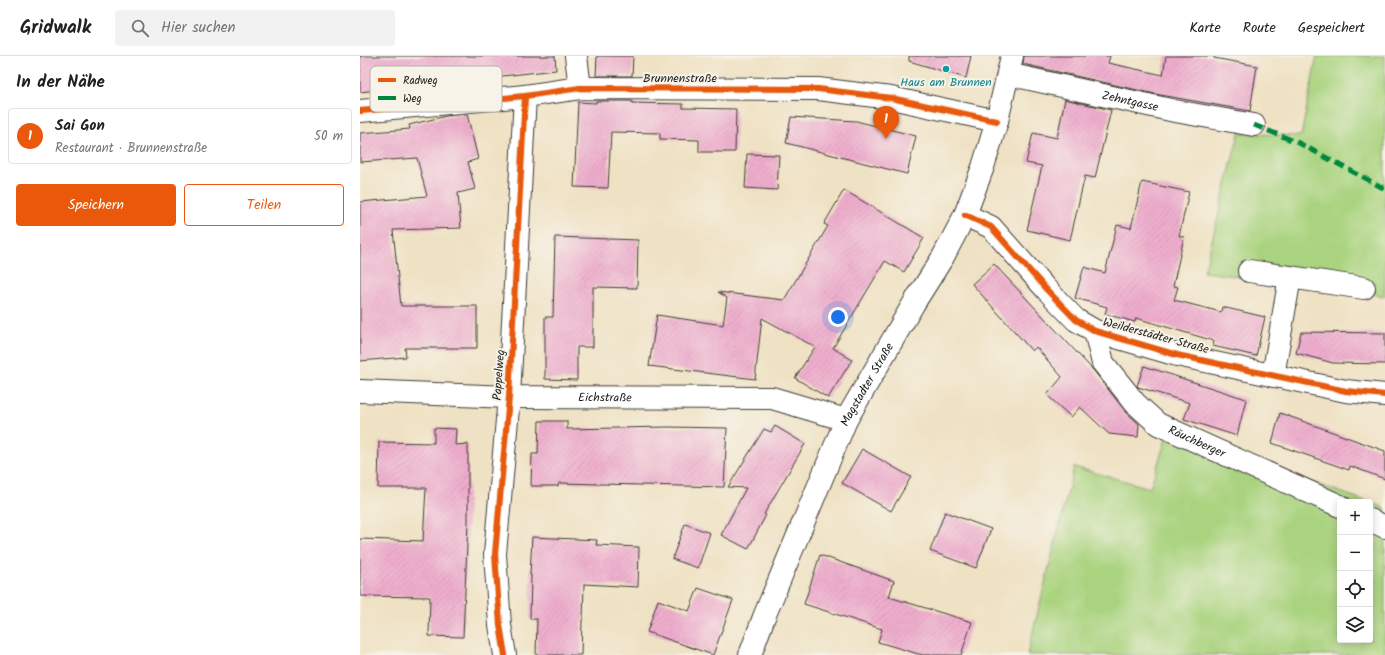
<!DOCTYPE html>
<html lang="de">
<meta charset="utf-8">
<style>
body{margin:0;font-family:Kalam,sans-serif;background:#f2f2f2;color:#202124}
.controls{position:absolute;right:12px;bottom:12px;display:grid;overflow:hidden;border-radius:4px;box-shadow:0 2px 10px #0003}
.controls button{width:36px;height:36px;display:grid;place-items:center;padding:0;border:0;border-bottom:1px solid #e0e0e0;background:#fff;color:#202124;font:20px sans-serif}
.you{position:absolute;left:478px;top:261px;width:14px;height:14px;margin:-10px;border:3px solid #fff;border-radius:50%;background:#1a73e8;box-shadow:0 0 0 6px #1a73e833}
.badge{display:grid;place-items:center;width:26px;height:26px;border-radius:50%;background:#ea580c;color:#fff;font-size:13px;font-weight:700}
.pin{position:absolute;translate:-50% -33px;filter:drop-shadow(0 1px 2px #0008)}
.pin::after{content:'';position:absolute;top:21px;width:14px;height:12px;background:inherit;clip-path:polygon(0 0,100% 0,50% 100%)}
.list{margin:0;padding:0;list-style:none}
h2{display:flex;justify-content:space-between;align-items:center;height:52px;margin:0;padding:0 16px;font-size:17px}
h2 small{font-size:13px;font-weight:400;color:#757577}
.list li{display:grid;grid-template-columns:26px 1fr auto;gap:12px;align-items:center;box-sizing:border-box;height:56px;margin:0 8px 8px;padding:0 8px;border:1px solid #e0e0e0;border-radius:4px}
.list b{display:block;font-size:15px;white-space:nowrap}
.list p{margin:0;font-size:13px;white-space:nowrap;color:#757577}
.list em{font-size:13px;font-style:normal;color:#757577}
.actions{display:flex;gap:8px;padding:12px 16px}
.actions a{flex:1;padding:9px 0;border:1px solid #ea580c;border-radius:4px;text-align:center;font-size:14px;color:#ea580c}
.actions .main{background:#ea580c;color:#fff}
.icon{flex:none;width:22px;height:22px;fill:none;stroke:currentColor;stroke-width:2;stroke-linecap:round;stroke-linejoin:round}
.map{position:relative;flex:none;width:1025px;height:599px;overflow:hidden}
header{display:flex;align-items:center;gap:24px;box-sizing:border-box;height:56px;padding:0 20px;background:#fff;border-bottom:1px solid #e0e0e0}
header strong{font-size:19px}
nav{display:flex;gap:22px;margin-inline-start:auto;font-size:14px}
.search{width:280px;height:36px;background:#f2f2f2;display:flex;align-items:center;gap:10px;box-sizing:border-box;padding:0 14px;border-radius:4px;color:#757577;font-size:15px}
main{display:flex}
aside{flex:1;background:#fff}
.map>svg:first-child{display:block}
</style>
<header>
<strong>Gridwalk</strong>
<div class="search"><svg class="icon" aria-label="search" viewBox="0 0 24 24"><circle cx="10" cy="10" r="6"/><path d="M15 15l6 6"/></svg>Hier suchen</div>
<nav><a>Karte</a><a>Route</a><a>Gespeichert</a></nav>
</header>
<main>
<aside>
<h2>In der Nähe<small></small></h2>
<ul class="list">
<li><span class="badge">1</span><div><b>Sai Gon</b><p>Restaurant · Brunnenstraße</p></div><em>50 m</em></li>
</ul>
<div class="actions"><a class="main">Speichern</a><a>Teilen</a></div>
</aside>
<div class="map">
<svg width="1025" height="599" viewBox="0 0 1025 599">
<defs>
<pattern id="building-hatch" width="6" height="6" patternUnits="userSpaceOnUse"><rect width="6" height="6" fill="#efadcd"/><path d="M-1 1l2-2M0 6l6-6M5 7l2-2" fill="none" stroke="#cc94af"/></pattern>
</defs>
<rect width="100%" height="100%" fill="#f7f3e8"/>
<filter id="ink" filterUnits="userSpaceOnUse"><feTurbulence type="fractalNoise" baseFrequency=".025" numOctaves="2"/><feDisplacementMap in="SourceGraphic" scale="8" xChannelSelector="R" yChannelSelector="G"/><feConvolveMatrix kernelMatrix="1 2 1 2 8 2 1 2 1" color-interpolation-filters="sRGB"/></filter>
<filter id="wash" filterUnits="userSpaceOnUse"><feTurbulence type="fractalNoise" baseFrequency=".012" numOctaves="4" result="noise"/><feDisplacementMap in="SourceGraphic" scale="16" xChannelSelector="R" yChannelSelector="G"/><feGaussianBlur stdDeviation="0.9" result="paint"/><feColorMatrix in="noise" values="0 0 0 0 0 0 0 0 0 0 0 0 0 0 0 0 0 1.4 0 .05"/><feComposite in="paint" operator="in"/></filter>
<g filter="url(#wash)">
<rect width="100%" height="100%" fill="#efe1c3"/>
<!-- green -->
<path fill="#a9d37e" stroke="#62784d" d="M 957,0 L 1025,0 L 1025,240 L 844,216 L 879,77 L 941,80 Z
M 808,377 L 1009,446 L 980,446 L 980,584 L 1010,584 L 1010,446 L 1025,452 L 1025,599 L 667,599 L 714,411 L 790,432 Z"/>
<g id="blocks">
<!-- building -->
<path fill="url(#building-hatch)" d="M 0,0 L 195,0 L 196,14 L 0,36 Z
M 237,0 L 273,0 L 272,20 L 236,20 Z
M 549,0 L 611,0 L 606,22 L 549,5 Z
M 664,0 L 750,0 L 748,7 L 803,19 L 806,0 L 854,0 L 854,2 L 897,10 L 890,55 L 795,38 L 663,8 Z
M 705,43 L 751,54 L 735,122 L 725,120 L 710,184 L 667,174 L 682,110 L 666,107 L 673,77 L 697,82 Z
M 236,45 L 272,45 L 272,47 L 323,48 L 323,52 L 376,53 L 375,96 L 339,96 L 339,84 L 300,83 L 300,77 L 251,76 L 248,132 L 214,131 L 218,46 L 236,47 Z
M 107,58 L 118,103 L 108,106 L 115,133 L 98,137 L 101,172 L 33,174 L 41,250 L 117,250 L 117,292 L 45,292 L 46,301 L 0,305 L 0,146 L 67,140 L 57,102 L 0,106 L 0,77 L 50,73 L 49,69 L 86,60 Z
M 431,61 L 496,65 L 556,80 L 547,118 L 426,87 Z
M 387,98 L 419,99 L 417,134 L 385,132 Z
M 782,126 L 829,136 L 819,180 L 824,181 L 813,230 L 818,231 L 814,244 L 861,256 L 862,251 L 905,261 L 896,300 L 853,290 L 854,285 L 776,262 L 775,266 L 745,258 L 747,251 L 715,242 L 724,211 L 745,217 L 757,169 L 771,172 Z
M 484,134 L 564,182 L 544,216 L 525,205 L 473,292 L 492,304 L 468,342 L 435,322 L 455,291 L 402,262 L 395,323 L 289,310 L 297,259 L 363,269 L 367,242 L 358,236 L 424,244 L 468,170 L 464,168 Z
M 195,181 L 278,184 L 277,232 L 233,231 L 233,291 L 217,291 L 217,324 L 185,323 L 185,261 L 193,261 Z
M 634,208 L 734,315 L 765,355 L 779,368 L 778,381 L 749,378 L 720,351 L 711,361 L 687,339 L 702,321 L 676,291 L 672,295 L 612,228 Z
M 941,276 L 1025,277 L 1025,308 L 973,307 L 936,297 Z
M 784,310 L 886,343 L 877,380 L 824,363 L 830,347 L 778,331 L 777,330 Z
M 920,357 L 1025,395 L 1025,423 L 990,410 L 989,414 L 912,387 Z
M 179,365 L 207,365 L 207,373 L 307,371 L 367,372 L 364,431 L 199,427 L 198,430 L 171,430 L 172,398 L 178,398 Z
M 415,370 L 445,388 L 404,458 L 406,459 L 388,493 L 361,479 L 386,432 L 368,431 L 404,373 L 411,376 Z
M 74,372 L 96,373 L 95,389 L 108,388 L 108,466 L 103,581 L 69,580 L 70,541 L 0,540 L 0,483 L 63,485 L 66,432 L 18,432 L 19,386 L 74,387 Z
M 502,393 L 551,421 L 531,455 L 482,427 Z
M 585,456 L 631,473 L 616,512 L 570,495 Z
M 325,468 L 350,477 L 338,512 L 312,503 Z
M 172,481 L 237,484 L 236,489 L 279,491 L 278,531 L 224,528 L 223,564 L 222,564 L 221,599 L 176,599 L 177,563 L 170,563 L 171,519 L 170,519 Z
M 460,499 L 534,525 L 529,541 L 612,566 L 601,599 L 562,599 L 518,586 L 522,573 L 444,548 Z
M 338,532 L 373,544 L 353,599 L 287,576 L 298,544 L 329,555 Z"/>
</g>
</g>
<g filter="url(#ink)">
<use href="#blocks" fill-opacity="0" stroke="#3c3a35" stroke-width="1"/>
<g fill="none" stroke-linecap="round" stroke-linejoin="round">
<!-- minor casing -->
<g stroke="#3c3a35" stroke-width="24">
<g id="minor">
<path d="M 216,0 L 220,32"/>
<path id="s1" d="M 648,18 L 815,55 L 894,69"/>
<path d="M 0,55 L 165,40 L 220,32 L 458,33 L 531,42 L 637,65"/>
<path d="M 605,159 L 631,171 L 686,233 L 716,264 L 735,275 L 817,299 L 986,335 L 1025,339"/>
<path d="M 889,215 L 1004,232"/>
<path id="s2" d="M 735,275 L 743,307 L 775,347 L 798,368 L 980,450"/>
<path d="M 913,320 L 930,221"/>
<path id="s3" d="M 0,335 L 149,341 L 412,342 L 486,364"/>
<path d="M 1010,464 L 1025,471"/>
<path d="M 145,599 L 140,569 L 135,498 L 149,341 L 165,40"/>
</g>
</g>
<!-- major casing -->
<g stroke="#3c3a35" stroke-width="24">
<g id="major">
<path id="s4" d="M 390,599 L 404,561 L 486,364 L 554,247 L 583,201 L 605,159 L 623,111 L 637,65 L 652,0"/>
</g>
</g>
<!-- minor -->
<use href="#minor" stroke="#fff" stroke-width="22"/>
<!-- major -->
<use href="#major" stroke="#fff" stroke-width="22"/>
<!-- quiet -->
<path stroke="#00873e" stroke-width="5" stroke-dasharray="10 5" stroke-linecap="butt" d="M 894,69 L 939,87 L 1025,133"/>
<!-- cycleway casing -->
<g stroke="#f7f3e8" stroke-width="8">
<path id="cycleway" d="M 0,55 L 165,40 L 220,32 L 458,33 L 531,42 L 637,65
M 605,159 L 631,171 L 686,233 L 716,264 L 735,275 L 817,299 L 986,335 L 1025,339
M 145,599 L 140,569 L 135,498 L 149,341 L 165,40"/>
</g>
<!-- cycleway -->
<use href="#cycleway" stroke="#e8590c" stroke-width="6"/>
</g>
</g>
<!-- markers -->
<circle fill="#0f9aa8" stroke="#f7f3e8" stroke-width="1.5" cx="586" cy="13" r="4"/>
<g text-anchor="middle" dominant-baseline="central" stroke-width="4" stroke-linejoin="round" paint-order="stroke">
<!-- street labels -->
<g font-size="12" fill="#1c1c1c" stroke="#f7f3e8">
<text x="320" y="22">Brunnenstraße</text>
<text stroke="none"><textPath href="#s1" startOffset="125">Zehntgasse</textPath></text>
<text transform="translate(796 280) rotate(15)">Weilderstädter Straße</text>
<text transform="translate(139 319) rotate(-86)">Pappelweg</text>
<text stroke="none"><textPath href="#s4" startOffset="295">Magstadter Straße</textPath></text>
<text stroke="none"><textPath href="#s3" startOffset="245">Eichstraße</textPath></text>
<text stroke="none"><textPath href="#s2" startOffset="158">Räuchberger</textPath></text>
</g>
<!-- culture labels -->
<g font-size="12" fill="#0d838f" stroke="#f7f3e8">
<text x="586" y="26">Haus am Brunnen</text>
</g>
</g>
<!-- legend -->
<rect x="10" y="10" width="132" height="46" rx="6" fill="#f7f3e8" stroke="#b5b2ab" stroke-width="1"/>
<rect x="18" y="22" width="18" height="4" fill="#e8590c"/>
<rect x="18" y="40" width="18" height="4" fill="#00873e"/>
<g font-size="11" fill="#1c1c1c">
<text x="43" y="28">Radweg</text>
<text x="43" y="46">Weg</text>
</g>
</svg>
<div class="controls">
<button>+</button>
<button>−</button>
<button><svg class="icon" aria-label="locate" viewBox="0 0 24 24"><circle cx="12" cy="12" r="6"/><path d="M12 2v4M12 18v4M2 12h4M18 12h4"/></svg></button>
<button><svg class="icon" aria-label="layers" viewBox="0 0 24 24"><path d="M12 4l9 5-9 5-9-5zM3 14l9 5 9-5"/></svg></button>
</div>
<div class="you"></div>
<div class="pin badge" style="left:526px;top:83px">1</div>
</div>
</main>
